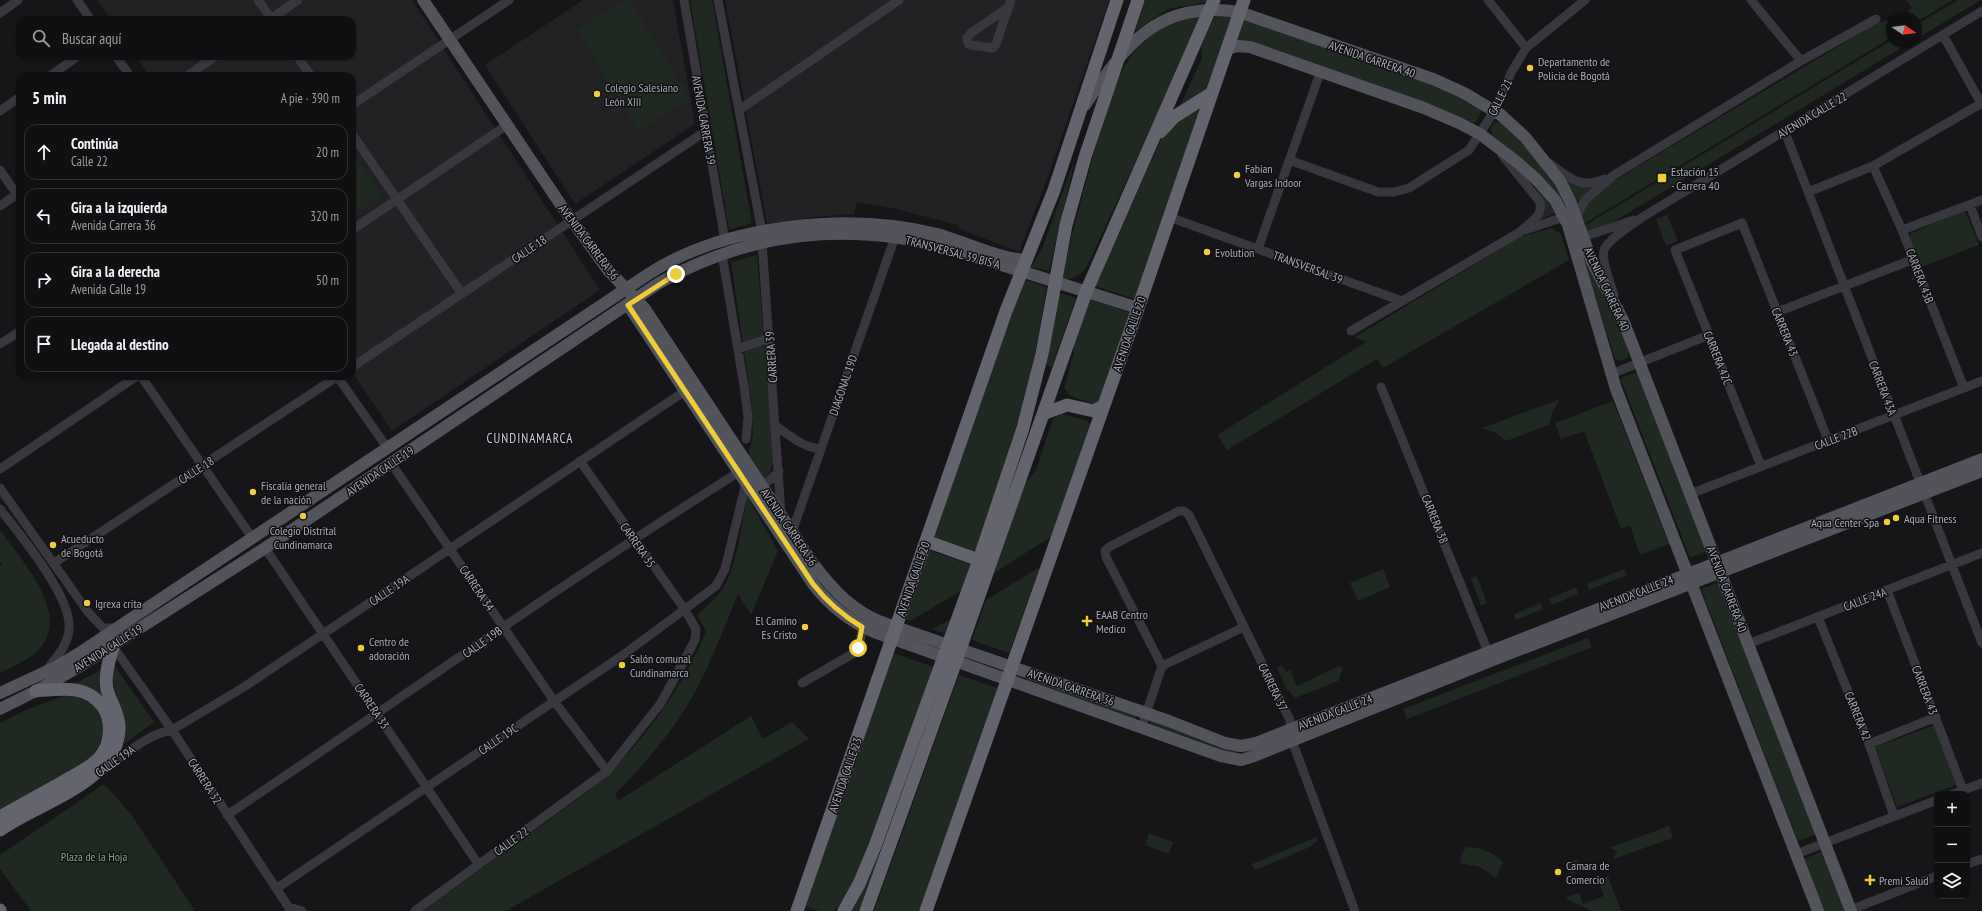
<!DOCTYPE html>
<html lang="es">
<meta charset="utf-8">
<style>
body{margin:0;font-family:"PT Sans Narrow",sans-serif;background:#1e1e20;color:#f1f3f6}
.controls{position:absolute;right:12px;bottom:12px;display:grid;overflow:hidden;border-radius:8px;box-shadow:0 1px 3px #0004}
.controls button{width:36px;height:36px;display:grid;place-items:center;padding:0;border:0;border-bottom:1px solid #303032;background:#101012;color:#f1f3f6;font:20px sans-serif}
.compass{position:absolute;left:1886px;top:12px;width:36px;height:36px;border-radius:50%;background:#101012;box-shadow:0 1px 3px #0004;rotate:103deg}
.stop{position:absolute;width:12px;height:12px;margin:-9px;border:3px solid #eecd38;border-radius:50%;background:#fff}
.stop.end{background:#eecd38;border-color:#fff;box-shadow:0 1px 4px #0008}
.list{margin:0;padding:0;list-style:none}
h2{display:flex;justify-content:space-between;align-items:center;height:52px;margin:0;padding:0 16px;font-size:17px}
h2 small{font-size:13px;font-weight:400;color:#9c9d9f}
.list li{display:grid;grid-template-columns:26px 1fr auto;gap:12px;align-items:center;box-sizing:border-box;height:56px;margin:0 8px 8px;padding:0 8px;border:1px solid #303032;border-radius:12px}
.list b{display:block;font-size:15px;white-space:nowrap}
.list p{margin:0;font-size:13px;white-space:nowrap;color:#9c9d9f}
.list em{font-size:13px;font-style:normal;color:#9c9d9f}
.icon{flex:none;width:22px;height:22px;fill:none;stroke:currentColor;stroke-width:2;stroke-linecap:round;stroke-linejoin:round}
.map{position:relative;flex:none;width:1982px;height:911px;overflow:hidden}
.search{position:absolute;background:#101012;box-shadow:0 1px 3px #0004;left:16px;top:16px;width:340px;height:44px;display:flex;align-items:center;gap:10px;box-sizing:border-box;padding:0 14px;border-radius:12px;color:#9c9d9f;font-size:15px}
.panel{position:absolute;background:#101012;box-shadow:0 1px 3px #0004;left:16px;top:72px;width:340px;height:308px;border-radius:12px}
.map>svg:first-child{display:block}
</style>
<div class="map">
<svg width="1982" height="911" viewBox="0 0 1982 911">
<rect width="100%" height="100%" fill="#161618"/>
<!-- built -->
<path fill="#222225" d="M 97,0 L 412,0 L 600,290 L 392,431 L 352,372 L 352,76 L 149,76 L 136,56 L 352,56 L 352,20 L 111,20 Z
M 583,0 L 673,0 L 695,124 L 575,204 L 485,65 Z
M 725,0 L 1109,0 L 1047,179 L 1019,252 L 960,229 L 957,225 L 896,209 L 857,202 L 854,214 L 814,217 L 771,224 L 767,223 Z"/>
<!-- green -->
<path fill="#202822" d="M 624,0 L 630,0 L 690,99 L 639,131 L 577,29 Z
M 690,0 L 712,0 L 752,223 L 729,230 Z
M 1145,0 L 1207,0 L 1206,2 L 1168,9 L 1135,31 Z
M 1906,0 L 1953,0 L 1916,22 L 1916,18 L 1900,18 L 1912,8 Z
M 1958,0 L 1981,0 L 1916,39 L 1916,25 Z
M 1216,14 L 1235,17 L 1208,88 L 1203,93 L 1180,106 L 1202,58 L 1201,47 Z
M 1201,15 L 1158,113 L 1090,260 C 1083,274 1077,279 1061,280 C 1074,228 1086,178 1102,127 C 1110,101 1117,71 1136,50 C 1153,31 1175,19 1201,15 Z
M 1242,19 L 1432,85 L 1479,108 L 1481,112 L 1476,122 L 1473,123 L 1432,105 L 1234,42 Z
M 1888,21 L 1892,23 L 1892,37 L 1584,224 L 1579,215 L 1581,208 L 1612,182 L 1879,22 Z
M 1892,40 L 1892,42 L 1911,42 L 1610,224 L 1592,232 L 1586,230 L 1584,226 Z
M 1202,109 L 1135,299 L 1095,286 L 1161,140 C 1171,124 1184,114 1202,109 Z
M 1499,122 L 1502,123 L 1533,154 L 1554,180 L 1573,219 L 1529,165 L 1492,135 L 1491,128 L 1494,123 Z
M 352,151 L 382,195 L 352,216 Z
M 1075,159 L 1049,271 L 1031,267 L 1041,251 Z
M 1565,180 L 1577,187 L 1594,186 L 1577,206 Z
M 1527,181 L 1546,199 L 1555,213 L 1530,224 L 1542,212 Z
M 1965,210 L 1979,245 L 1921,267 L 1909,238 L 1912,233 Z
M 1667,215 L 1678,241 L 1666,246 L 1656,219 Z
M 1552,228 L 1561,234 L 1569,260 L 1383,368 L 1377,359 L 1227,450 L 1217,435 L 1366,342 L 1355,337 L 1520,237 Z
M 757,255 L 773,454 C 773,464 772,474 762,479 L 748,459 L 753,435 L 751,399 L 731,262 Z
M 1590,269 C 1598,283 1633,346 1628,357 L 1622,361 L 1615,359 L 1587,270 Z
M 1022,279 L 1046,287 C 1036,379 1004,465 976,552 L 934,537 Z
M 1059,293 L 1076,298 L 1052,367 L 1046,365 Z
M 1090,299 L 1130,313 L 1100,400 L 1094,404 L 1070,396 L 1064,388 L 1074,352 L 1074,341 Z
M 1635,373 L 1638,374 L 1707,551 L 1690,558 L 1621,380 L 1623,377 Z
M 1560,399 L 1552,413 L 1549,425 L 1506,441 L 1496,433 L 1482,428 Z
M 1613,401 L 1669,544 L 1640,555 L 1630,525 L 1621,529 L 1584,431 L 1561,439 L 1555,423 Z
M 1062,414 L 1085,420 L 1090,424 L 1089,430 L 1052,536 L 994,573 L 1022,488 L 1036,470 L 1053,419 Z
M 747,496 L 778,551 L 751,615 L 738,594 C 723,631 707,673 687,706 C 666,739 642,767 615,794 L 618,801 L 751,716 L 763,739 L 792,722 L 809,739 L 506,911 L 423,911 L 589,791 C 639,748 682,691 706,631 L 697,615 C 708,605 719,596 726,583 C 737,561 743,520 747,496 Z
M 0,530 C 21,560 76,618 35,653 C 26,661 11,667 0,673 L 0,566 L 2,564 L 0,561 Z
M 929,550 L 971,565 L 961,591 L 910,621 L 905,619 Z
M 1040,567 L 1009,653 L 972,640 L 986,600 Z
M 1383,569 L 1390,587 L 1358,601 L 1350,583 Z
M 1624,569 L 1627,575 L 1589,590 L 1587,584 Z
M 1477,576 L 1487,603 L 1481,606 L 1471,578 Z
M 1720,582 L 1817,834 L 1798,841 L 1701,589 Z
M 1576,587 L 1578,594 L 1552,605 L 1549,599 Z
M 1540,603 L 1543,609 L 1516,620 L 1514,614 Z
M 951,619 L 946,634 L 932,629 Z
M 1588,638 L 1592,647 L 1407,719 L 1403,709 Z
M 893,653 L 934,667 C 921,703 856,899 834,911 L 820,911 L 805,907 Z
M 114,665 L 154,722 L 124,744 C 130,711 108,694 114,665 Z
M 1282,665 L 1286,672 L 1290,670 L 1297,686 L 1339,666 L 1343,668 L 1338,681 L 1295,698 L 1286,688 L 1277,667 Z
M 101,670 L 99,685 L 106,706 L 74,684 Z
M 959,675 L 999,689 L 920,911 L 874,911 Z
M 1028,677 L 1137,715 L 1135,720 L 1027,682 Z
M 64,696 C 103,697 114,731 90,759 L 0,812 L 0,723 L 26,710 Z
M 1151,720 L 1221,745 L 1280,741 L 1247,752 L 1230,752 L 1150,724 Z
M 1935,725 L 1956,785 L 1897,807 L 1875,747 Z
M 104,784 L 131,814 L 195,911 L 31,911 L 0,869 L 0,855 Z
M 1669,826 L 1673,838 L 1613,859 L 1617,851 L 1609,848 Z
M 1149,833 L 1173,842 L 1169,854 L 1145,845 Z
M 1317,837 L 1318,840 L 1310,847 L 1255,870 L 1252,864 Z
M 1466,847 C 1480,847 1493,852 1503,862 L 1496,878 L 1480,867 L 1460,863 L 1462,854 Z
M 1823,851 L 1845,911 L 1823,911 L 1804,859 Z
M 878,853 L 881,855 L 860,911 L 852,911 Z
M 1579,859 L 1575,867 L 1583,870 L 1571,874 L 1567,863 Z
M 1608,876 L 1621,911 L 1592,911 L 1565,898 L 1579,893 L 1583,904 L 1604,896 L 1598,880 Z"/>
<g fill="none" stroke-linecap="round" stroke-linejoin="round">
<!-- minor -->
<path stroke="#37373d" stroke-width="9" d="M 77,0 L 91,20
M 258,0 L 272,20
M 684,0 L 725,241
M 718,0 L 762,232
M 1488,0 L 1526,48
M 1751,0 L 1801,61
M 1009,7 L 971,33 L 967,38 L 968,43 L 970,45 L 993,48 L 996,44 L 1011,0
M 0,13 L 18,0
M 269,20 L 298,0
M 1943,35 L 1982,105
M 116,56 L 130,76
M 297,56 L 311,76
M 50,76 L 78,56
M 187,76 L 216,56
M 352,105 L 509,0
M 739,110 L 899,0
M 0,111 L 20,97
M 1785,132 L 1982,643
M 352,134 L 462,294
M 1289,160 L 1378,192 L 1394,192 L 1409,188 L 1469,150 L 1495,110 L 1512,71 L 1526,48 L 1585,0
M 1549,163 C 1569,177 1579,190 1604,179
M 1873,166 L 1902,230 L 1964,388
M 0,170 L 20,199
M 1808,192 L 1873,166 L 1982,103
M 1970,205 L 1982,237
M 0,206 L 20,192
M 1169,217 L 1402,301
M 1576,218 L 1585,200 L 1614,175 L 1801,61 L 1876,19
M 352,230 L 507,125
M 1525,230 L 1564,217
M 1902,230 L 1982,200
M 1583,237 L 1634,220
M 762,242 L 781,514
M 1258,249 L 1320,73
M 722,254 L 744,386 L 748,417 L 746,439
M 1614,295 C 1611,285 1601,260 1604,250 C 1608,239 1632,225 1641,218 L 1982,11
M 1777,312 L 1914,259
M 1351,331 L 1520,232 C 1530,222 1543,217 1540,202 L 1502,155
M 0,344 L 20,331
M 738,349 L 769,338
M 352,367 L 706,131
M 1611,374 L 1709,335
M 141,376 L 253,539
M 337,376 L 388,449
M 1381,387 L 1488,652
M 775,425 C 790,436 802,447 821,449
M 391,463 L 554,701 L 607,771
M 1761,466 L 1675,250 L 1742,223 L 1828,440
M 0,469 L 137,376
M 761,485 L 770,480 L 779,471
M 0,488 L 88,612 L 103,628 L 117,628
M 1690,494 L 1982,381
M 0,509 C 20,535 73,598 69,630 C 67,647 55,659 45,672
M 792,532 L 895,237
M 265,548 L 479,865
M 54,563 L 338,376
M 1887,590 L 1963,790
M 1818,617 L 1869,744 L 1894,816
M 1748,644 L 1982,553
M 117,652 L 172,730 L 291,911
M 1162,666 L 1106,557 L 1105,551 L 1109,547 L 1179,511 L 1184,511 L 1189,515 L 1290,720 L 1294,746 L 1355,911
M 802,683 L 854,653 L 860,643 L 862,627
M 1142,726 L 1162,666 L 1244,627
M 1869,744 L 1936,717
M 103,770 C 126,755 145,735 172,730 L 244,687 L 685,391
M 1953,794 L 1982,783
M 227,815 C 398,701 565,581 739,472
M 1796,854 L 1937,800
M 1967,864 L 1982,859
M 277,888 L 623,655 L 716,586 L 725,569 L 746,483
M 289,907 L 302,911
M 1850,910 L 1937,876
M 415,911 L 607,771 L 661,703 L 695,640 L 696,629 L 685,610 L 580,461"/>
<!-- major -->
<path stroke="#53535c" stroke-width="12" d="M 423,0 L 563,208 L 608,270 L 645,309 L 814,565 C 833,590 852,610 881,622 L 1169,721 L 1225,743 L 1241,746 L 1256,743 L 1982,459
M 1227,49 L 1237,46 L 1250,47 L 1424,108 L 1459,123 L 1480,134 L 1517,162 L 1536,179 L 1555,200 L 1568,225 L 1616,389 L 1818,911
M 1085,105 C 1126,44 1158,0 1239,12 L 1433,79 L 1464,93 L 1501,115 L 1525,137 L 1560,181 L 1570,201 L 1592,262 L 1623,320 L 1851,911
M 628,305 L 813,584 C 830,606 849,621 874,632 L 1221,756 L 1241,760 L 1254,756 L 1498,658 L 1982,471
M 0,693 L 56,667 L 78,654 L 650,273 C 727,224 849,212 937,234 C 960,240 1006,262 1027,259
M 0,709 L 36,691 L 82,665 L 265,548 L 659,283 C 752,231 848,221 951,249 L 1138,308"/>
<!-- highway -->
<path stroke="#63646d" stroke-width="13" d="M 1160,132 L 1174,117 L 1212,93
M 1043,414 L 1067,405 L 1094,411 L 1103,406
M 926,541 L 979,560
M 0,817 C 20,806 41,794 61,783 C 74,775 89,769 99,758 C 111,745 113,722 103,707 C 87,684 60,689 36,691
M 0,830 C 37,803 120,782 119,727 C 119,713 110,702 107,689 C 104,674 110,658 114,644
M 0,910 L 0,911
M 797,911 L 1006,311 L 1054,190 L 1117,0
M 844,911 L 859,884 L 875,846 L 979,560 L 1023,428 L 1042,354 L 1066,225 L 1085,157 L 1138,0
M 866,911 L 951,675 L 1086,292 L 1214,0
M 926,911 L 1134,320 L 1244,0"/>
</g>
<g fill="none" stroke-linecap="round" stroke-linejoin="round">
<!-- route -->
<path stroke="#eecd38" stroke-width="5" d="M 676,274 L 628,305 L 813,584 C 827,602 842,615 862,627 L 858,648"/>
</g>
<!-- markers -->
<g fill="#eecd38" stroke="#111113" stroke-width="1.5">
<circle cx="1530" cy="68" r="4"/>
<circle cx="597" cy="94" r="4"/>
<circle cx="1237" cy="175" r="4"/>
<rect x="1657" y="173" width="10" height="10" rx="2"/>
<circle cx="1207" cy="252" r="4"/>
<circle cx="253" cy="492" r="4"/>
<circle cx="303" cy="516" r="4"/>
<circle cx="1896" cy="518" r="4"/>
<circle cx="1887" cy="522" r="4"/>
<circle cx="53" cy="545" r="4"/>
<circle cx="87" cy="603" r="4"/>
<path d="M1085 615h4v4h4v4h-4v4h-4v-4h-4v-4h4z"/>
<circle cx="805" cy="627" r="4"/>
<circle cx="361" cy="648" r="4"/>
<circle cx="622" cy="665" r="4"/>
<circle cx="1558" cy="872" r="4"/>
<path d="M1868 874h4v4h4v4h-4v4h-4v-4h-4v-4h4z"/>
</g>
<g text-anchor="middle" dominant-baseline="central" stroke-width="3" stroke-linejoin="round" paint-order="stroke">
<!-- street labels -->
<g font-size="12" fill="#a8aab7" stroke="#111113">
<text transform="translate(1372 59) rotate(19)">AVENIDA CARRERA 40</text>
<text transform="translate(1500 97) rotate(-64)">CALLE 21</text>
<text transform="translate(1812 115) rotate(-31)">AVENIDA CALLE 22</text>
<text transform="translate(704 120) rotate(80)">AVENIDA CARRERA 39</text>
<text transform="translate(589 242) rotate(53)">AVENIDA CARRERA 36</text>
<text transform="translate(529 249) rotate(-34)">CALLE 18</text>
<text transform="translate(953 252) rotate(15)">TRANSVERSAL 39 BIS A</text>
<text transform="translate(1308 267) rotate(20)">TRANSVERSAL 39</text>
<text transform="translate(1920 276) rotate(69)">CARRERA 43B</text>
<text transform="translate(1607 289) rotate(65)">AVENIDA CARRERA 40</text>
<text transform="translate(1785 332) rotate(68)">CARRERA 43</text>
<text transform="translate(1129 334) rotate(-71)">AVENIDA CALLE 20</text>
<text transform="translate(771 357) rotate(-94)">CARRERA 39</text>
<text transform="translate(1718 358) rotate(68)">CARRERA 42C</text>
<text transform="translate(843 385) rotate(-71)">DIAGONAL 19D</text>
<text transform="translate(1883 388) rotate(69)">CARRERA 43A</text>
<text transform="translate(1836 438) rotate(-21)">CALLE 22B</text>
<text transform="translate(196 470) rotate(-33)">CALLE 18</text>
<text transform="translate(380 471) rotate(-34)">AVENIDA CALLE 19</text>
<text transform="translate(1435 519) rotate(68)">CARRERA 38</text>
<text transform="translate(789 527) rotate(56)">AVENIDA CARRERA 36</text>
<text transform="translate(638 545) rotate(55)">CARRERA 35</text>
<text transform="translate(913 579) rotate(-71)">AVENIDA CALLE 20</text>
<text transform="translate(477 588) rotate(56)">CARRERA 34</text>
<text transform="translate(1727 589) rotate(69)">AVENIDA CARRERA 40</text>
<text transform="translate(389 590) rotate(-34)">CALLE 19A</text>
<text transform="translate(1636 593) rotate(-21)">AVENIDA CALLE 24</text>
<text transform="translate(1865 599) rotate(-21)">CALLE 24A</text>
<text transform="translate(482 642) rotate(-35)">CALLE 19B</text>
<text transform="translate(108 648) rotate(-32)">AVENIDA CALLE 19</text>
<text transform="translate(1071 687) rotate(19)">AVENIDA CARRERA 36</text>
<text transform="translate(1273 687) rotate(64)">CARRERA 37</text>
<text transform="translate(1925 690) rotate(69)">CARRERA 43</text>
<text transform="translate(372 706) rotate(56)">CARRERA 33</text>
<text transform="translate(1335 712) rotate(-21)">AVENIDA CALLE 24</text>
<text transform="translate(1858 716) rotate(68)">CARRERA 42</text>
<text transform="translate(498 739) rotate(-34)">CALLE 19C</text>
<text transform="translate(115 761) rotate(-35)">CALLE 19A</text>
<text transform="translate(845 775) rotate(-71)">AVENIDA CALLE 23</text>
<text transform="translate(205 781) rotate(57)">CARRERA 32</text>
<text transform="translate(511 841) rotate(-36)">CALLE 22</text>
</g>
<!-- poi labels -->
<g font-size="12" fill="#a8aab7" stroke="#111113" text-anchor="start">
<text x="1538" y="61">Departamento de<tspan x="1538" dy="14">Policía de Bogotá</tspan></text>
<text x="605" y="87">Colegio Salesiano<tspan x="605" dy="14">León XIII</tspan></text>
<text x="1245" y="168">Fabian<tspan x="1245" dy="14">Vargas Indoor</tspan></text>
<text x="1671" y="171">Estación 15<tspan x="1671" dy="14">- Carrera 40</tspan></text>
<text x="1215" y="252">Evolution</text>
<text x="261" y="485">Fiscalía general<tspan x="261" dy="14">de la nación</tspan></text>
<text x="1904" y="518">Aqua Fitness</text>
<text x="1879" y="522" text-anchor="end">Aqua Center Spa</text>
<text x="303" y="530" text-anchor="middle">Colegio Distrital<tspan x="303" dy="14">Cundinamarca</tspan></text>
<text x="61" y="538">Acueducto<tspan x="61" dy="14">de Bogotá</tspan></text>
<text x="95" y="603">Igrexa crita</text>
<text x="1096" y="614">EAAB Centro<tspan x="1096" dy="14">Medico</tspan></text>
<text x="797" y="620" text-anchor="end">El Camino<tspan x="797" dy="14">Es Cristo</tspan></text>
<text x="369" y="641">Centro de<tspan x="369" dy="14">adoración</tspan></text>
<text x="630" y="658">Salón comunal<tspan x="630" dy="14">Cundinamarca</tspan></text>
<text x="1566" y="865">Camara de<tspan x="1566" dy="14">Comercio</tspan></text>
<text x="1879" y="880">Premi Salud</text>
</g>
<!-- park labels -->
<g font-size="12" fill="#7fa287" stroke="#111113">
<text x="94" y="856">Plaza de la Hoja</text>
</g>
<!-- neighbourhood labels -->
<g font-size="13" letter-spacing="1" fill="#c9cad4" stroke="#111113">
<text x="530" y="438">CUNDINAMARCA</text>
</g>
</g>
</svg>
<div class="controls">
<button>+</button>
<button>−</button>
<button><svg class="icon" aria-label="layers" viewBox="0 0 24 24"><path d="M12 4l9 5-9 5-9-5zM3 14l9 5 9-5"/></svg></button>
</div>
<svg class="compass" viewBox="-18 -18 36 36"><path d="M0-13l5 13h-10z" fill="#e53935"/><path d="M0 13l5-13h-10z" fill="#9c9d9f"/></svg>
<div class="stop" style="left:858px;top:648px"></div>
<div class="stop end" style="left:676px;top:274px"></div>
<div class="search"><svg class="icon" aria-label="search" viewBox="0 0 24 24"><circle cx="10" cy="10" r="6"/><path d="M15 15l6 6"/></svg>Buscar aquí</div>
<section class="panel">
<h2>5 min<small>A pie · 390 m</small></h2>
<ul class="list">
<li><svg class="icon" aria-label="ahead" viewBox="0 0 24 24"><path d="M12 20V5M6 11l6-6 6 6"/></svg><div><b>Continúa</b><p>Calle 22</p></div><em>20 m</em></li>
<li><svg class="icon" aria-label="left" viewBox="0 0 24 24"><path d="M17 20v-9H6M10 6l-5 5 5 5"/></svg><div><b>Gira a la izquierda</b><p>Avenida Carrera 36</p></div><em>320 m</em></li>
<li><svg class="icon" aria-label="right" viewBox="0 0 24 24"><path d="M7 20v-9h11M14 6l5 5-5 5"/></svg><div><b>Gira a la derecha</b><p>Avenida Calle 19</p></div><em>50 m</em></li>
<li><svg class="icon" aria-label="arrive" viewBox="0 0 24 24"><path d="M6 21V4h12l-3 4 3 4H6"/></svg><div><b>Llegada al destino</b></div></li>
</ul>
</section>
</div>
